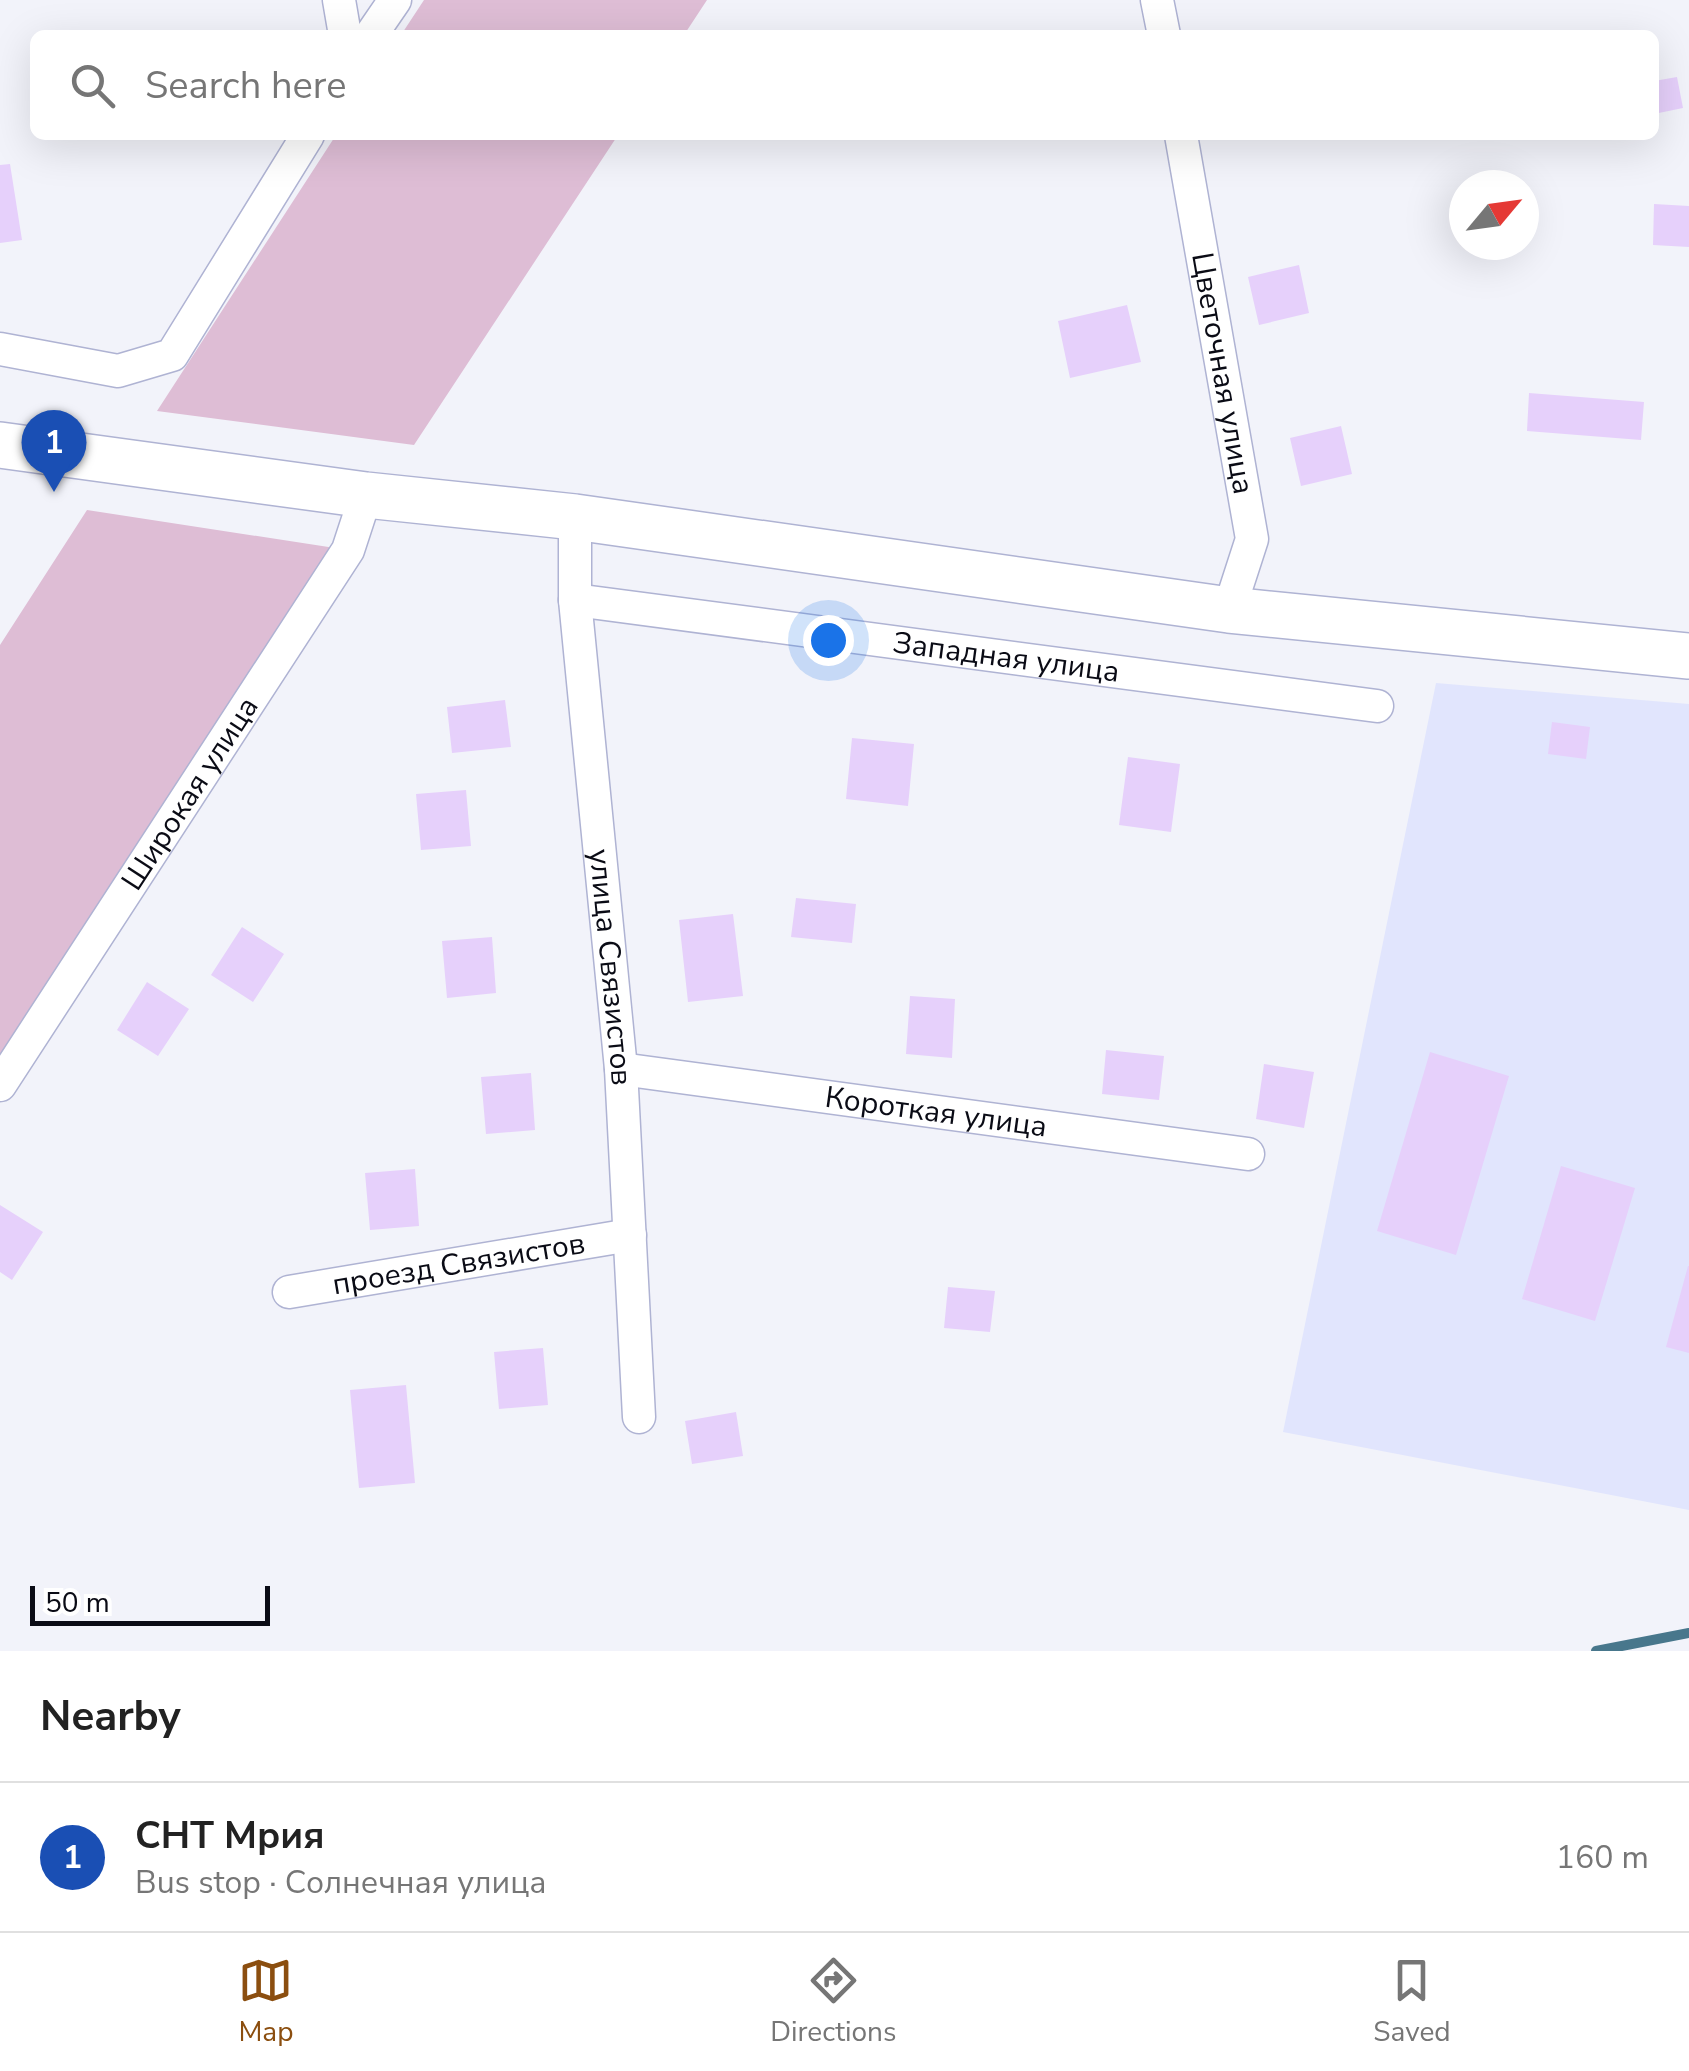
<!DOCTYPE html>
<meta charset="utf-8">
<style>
body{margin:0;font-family:"Nunito Sans",sans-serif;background:#f2f2f2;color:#222}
.compass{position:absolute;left:1449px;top:170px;width:90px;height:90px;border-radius:50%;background:#fff;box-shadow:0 10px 40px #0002;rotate:61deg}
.scale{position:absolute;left:30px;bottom:25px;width:240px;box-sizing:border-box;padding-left:10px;border:5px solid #0a0b15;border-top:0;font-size:28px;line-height:35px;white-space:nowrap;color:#0a0b15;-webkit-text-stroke:8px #fff;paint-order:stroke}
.you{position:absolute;left:828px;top:640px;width:35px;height:35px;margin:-25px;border:8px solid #fff;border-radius:50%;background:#1a73e8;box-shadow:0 0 0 15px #1a73e833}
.badge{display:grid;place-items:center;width:65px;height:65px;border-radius:50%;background:#8b4e0f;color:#fff;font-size:32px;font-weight:700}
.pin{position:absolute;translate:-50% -82px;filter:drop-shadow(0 2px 5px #0008)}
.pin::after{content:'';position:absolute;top:52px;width:35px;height:30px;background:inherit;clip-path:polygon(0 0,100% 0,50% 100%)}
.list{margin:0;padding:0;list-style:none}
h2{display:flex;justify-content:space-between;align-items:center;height:130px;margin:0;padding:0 40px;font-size:42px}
h2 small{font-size:32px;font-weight:400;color:#767676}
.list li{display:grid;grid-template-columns:65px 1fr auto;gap:30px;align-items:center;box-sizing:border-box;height:150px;padding:0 40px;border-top:2px solid #e0e0e0}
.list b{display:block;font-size:38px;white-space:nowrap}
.list p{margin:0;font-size:32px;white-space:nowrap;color:#767676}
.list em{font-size:32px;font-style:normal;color:#767676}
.icon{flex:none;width:55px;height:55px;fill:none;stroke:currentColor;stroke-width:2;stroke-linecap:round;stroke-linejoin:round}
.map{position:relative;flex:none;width:1689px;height:1651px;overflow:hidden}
.search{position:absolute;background:#fff;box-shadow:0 10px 40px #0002;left:30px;right:30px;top:30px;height:110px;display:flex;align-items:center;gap:25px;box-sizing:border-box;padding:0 35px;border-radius:15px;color:#767676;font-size:38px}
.sheet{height:280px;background:#fff}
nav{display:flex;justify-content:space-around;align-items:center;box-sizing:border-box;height:140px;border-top:2px solid #e0e0e0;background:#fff;font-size:28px;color:#767676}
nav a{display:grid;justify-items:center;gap:5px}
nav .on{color:#8b4e0f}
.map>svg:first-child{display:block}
</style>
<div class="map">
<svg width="1689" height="1651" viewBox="0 0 1689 1651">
<rect width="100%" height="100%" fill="#f2f3fa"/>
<!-- built -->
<path fill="#e1e5fd" d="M 1436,683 L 1689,704 L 1689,1510 L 1283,1432 Z"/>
<!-- green -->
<path fill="#debdd5" d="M 424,0 L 707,0 L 684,35 L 401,35 Z
M 336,135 L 618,135 L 414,445 L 157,411 Z
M 87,510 L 348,550 L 0,1094 L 0,645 Z"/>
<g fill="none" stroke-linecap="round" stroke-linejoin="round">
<!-- stream -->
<path stroke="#48778c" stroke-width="10" d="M 1596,1651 L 1689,1633"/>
</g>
<!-- building -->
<path fill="#e6d0fb" d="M 1677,77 L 1683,108 L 1654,114 L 1654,81 Z
M 10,164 L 22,240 L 0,243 L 0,165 Z
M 1654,204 L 1689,206 L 1689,247 L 1653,245 Z
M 1299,265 L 1309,313 L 1259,325 L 1248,277 Z
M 1127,305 L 1141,362 L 1070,378 L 1058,321 Z
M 1529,393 L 1644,402 L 1641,440 L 1527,431 Z
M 1341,426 L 1352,474 L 1301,486 L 1290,438 Z
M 505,700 L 511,747 L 452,753 L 447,707 Z
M 1552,722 L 1590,727 L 1586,759 L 1548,754 Z
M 852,738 L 914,744 L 908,806 L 846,799 Z
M 1128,757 L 1180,764 L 1171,832 L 1119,825 Z
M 466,790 L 471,846 L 421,850 L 416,794 Z
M 796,898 L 856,904 L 852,943 L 791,937 Z
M 733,914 L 743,996 L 688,1002 L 679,920 Z
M 242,927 L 284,954 L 253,1002 L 211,975 Z
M 492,937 L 496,993 L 447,998 L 442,941 Z
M 147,982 L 189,1009 L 158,1056 L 117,1030 Z
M 910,996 L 955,999 L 952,1058 L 906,1054 Z
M 1106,1050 L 1164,1056 L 1159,1100 L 1102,1094 Z
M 1430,1052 L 1509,1076 L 1456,1255 L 1377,1231 Z
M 1264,1064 L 1314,1072 L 1304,1128 L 1256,1119 Z
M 531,1073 L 535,1130 L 486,1134 L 481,1077 Z
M 1561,1166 L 1635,1188 L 1595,1321 L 1522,1299 Z
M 415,1169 L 419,1226 L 370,1230 L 365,1173 Z
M 0,1205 L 43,1232 L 12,1280 L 0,1272 Z
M 1688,1266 L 1689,1266 L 1689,1353 L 1666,1347 Z
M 948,1287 L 995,1291 L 990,1332 L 944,1328 Z
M 543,1348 L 548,1405 L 499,1409 L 494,1352 Z
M 406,1385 L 415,1483 L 359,1488 L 350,1390 Z
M 736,1412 L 743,1456 L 692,1464 L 685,1421 Z"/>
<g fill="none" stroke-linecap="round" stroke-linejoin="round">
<!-- street casing -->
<g stroke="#afb3d3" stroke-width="35">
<g id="street">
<path d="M 339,0 L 345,35"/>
<path d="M 1157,0 L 1164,35"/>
<path d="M 371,35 L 395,0"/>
<path id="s1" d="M 1181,135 L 1252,539 L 1229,610"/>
<path d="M 0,349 L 118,371 L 172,355 L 308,135"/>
<path id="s2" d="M 575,517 L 575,600 L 621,1069 L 639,1417"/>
<path id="s3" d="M 575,600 L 1377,706"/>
<path id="s4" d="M 621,1069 L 1248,1154"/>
<path id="s5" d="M 0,1085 L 348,550 L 366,495"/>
<path id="s6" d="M 289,1292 L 630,1235"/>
</g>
</g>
<!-- secondary casing -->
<g stroke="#afb3d3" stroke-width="48">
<path id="secondary" d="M 0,445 L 366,495 L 575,517 L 1229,610 L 1689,656"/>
</g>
<!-- street -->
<use href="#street" stroke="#fff" stroke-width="32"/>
<!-- secondary -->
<use href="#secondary" stroke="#fff" stroke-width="45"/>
</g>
<g text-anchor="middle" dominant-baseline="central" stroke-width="9" stroke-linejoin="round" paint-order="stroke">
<!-- street labels -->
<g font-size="30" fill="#0a0b15" stroke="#fff">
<text stroke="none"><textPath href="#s1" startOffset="242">Цветочная улица</textPath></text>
<text stroke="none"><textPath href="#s3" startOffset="435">Западная улица</textPath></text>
<text stroke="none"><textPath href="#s5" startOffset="348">Широкая улица</textPath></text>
<text stroke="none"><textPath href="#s2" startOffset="452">улица Связистов</textPath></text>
<text stroke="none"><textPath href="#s4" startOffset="318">Короткая улица</textPath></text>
<text stroke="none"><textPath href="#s6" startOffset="172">проезд Связистов</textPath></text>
</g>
</g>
</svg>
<svg class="compass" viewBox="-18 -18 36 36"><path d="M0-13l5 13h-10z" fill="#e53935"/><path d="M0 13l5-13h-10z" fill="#767676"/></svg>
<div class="scale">50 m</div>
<div class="you"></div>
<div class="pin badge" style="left:54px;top:492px;background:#1a4fb4">1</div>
<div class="search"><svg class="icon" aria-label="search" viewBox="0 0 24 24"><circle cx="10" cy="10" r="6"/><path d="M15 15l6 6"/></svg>Search here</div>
</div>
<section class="sheet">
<h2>Nearby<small></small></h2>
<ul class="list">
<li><span class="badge" style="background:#1a4fb4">1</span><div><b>СНТ Мрия</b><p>Bus stop · Солнечная улица</p></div><em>160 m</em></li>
</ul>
</section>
<nav>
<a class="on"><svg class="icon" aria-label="map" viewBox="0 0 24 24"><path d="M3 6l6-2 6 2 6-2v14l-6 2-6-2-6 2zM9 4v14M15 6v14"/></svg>Map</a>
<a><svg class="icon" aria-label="directions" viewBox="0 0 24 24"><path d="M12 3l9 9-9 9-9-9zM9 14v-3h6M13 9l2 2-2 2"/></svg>Directions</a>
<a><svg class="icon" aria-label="saved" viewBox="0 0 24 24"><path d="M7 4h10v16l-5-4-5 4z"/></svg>Saved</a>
</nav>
